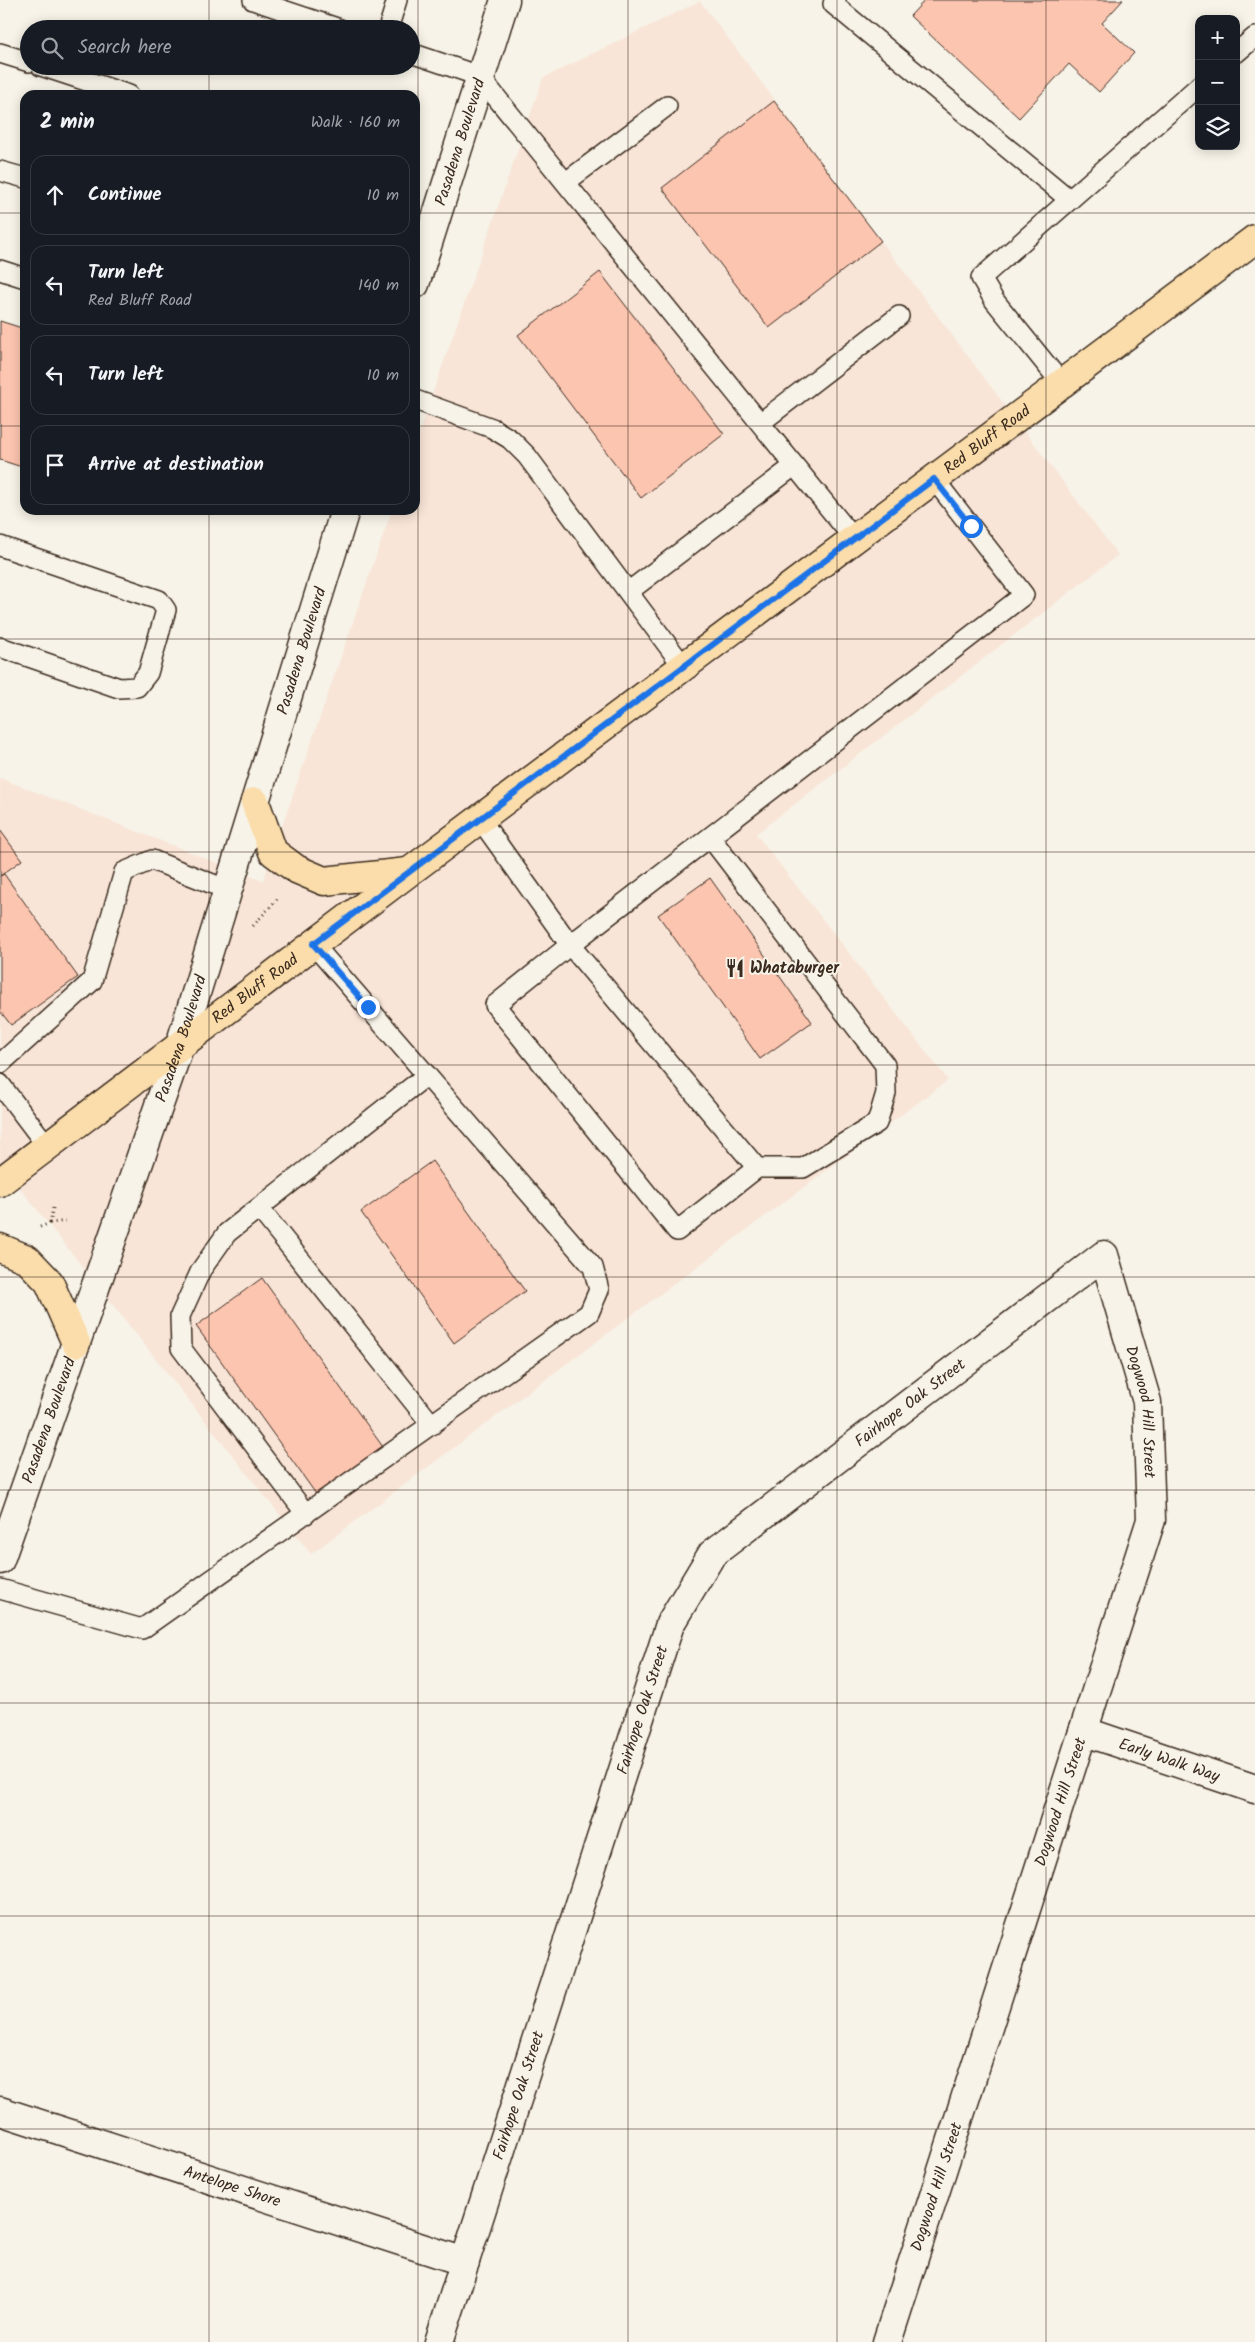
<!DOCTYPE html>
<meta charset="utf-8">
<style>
body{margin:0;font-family:Kalam,sans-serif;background:#242831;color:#f1f3f6}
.controls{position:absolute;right:15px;top:15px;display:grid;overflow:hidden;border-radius:10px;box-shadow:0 2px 12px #0003}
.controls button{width:45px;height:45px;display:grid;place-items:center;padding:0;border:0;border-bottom:1px solid #363941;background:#171b24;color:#f1f3f6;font:25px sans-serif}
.stop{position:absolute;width:15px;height:15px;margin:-11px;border:4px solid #1a73e8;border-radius:50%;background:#fff}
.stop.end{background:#1a73e8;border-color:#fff;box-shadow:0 1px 5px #0008}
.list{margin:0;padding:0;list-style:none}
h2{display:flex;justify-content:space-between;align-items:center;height:65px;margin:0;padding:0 20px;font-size:21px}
h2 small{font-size:16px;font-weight:400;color:#9ea1a6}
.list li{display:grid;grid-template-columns:32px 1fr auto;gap:15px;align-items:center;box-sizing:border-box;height:80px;margin:0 10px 10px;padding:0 10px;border:1px solid #363941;border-radius:15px}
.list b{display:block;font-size:19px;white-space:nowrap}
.list p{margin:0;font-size:16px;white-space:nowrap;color:#9ea1a6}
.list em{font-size:16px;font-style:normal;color:#9ea1a6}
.icon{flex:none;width:28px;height:28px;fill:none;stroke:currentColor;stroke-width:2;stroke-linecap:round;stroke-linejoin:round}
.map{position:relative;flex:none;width:1255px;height:2342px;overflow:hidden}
.search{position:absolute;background:#171b24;box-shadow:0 2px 12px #0003;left:20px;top:20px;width:400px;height:55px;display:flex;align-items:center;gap:12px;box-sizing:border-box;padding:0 18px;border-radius:28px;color:#9ea1a6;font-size:19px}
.panel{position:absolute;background:#171b24;box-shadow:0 2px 12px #0003;left:20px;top:90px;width:400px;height:425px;border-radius:15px}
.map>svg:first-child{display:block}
</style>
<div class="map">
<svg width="1255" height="2342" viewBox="0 0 1255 2342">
<rect width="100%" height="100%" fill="#f7f3e8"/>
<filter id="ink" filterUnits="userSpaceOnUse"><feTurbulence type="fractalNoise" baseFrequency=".02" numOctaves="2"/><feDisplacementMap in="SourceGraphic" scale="10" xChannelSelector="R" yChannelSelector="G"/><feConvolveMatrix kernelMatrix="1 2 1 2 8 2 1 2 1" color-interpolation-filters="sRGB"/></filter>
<g filter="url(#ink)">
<!-- built -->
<path fill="#f8e5d7" d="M 700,1 L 1118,555 L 756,834 L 948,1080 L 311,1554 L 0,1163 L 0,778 L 263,881 L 392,510 L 415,510 L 415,444 L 543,78 Z"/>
<!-- building -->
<path fill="#fcc5b0" stroke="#3b2a1e" d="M 925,0 L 1123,0 L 1102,23 L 1134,53 L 1099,92 L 1069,64 L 1019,118 L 910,16 Z
M 774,101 L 881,241 L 769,328 L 662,188 Z
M 600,272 L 724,434 L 641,498 L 518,335 Z
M 0,321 L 25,329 L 25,468 L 0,460 Z
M 0,830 L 22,860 L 0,876 Z
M 4,874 L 78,977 L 11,1025 L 0,1011 L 0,876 Z
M 710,878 L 812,1022 L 760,1059 L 658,915 Z
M 432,1161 L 525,1291 L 454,1343 L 361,1212 Z
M 262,1278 L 383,1447 L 316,1494 L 196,1326 Z"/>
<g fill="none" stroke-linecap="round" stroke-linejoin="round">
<!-- lane casing -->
<g stroke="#3b2a1e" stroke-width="22">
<path id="lane" d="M 253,0 L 340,29
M 836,0 L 833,4 L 1070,200
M 388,29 L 397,0
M 0,53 L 29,62
M 411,53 L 479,76 L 854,539
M 1236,53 L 1255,37
M 41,66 L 129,95
M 0,171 L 25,178
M 566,182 L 667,106
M 0,270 L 25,278
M 1062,384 L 994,300 L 981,278 L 1199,86
M 415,400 L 492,428 L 510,439 L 527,456 L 683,666
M 760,423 L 899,316
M 0,546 L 159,600 L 166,610 L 148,673 L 137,687 L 119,688 L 0,647
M 628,592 L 794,466
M 480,819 L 570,945 L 1024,595 L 934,479
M 710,837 L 885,1065 L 886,1093 L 877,1123 L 803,1168 L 757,1168
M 570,945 L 757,1168 L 677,1231 L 495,1005 Z
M 0,1064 L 92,981 L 124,872 L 152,860 L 228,890
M 0,1084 L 47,1146
M 259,1208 L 432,1425
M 306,1514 L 181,1348 L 180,1316 L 201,1270 L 227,1233 L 427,1075
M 0,1589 L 142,1629 L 589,1313 L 599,1290 L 593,1267 L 313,944"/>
</g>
<!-- street casing -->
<g stroke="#3b2a1e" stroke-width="31">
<g id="street">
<path id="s1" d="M 1083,1731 L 1255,1789"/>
<path id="s2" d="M 0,2111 L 465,2262"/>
<path id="s3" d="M 439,2342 L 670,1624 L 712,1554 L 1104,1255 L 1147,1402 L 1151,1520 L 887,2342"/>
</g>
</g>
<!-- secondary casing -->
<g stroke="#3b2a1e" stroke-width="31">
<g id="secondary">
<path id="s4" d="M 415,284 L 505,0"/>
<path id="s5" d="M 0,1560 L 180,1045 L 345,510"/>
</g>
</g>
<!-- primary casing -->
<g stroke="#3b2a1e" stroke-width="31">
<g id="primary">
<path d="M 255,802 L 273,852 L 296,869 L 324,881 L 408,872"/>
<path id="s6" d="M 0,1182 L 409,872 L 1255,239"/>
<path d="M 0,1248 L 27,1259 L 49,1282 L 76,1343"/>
</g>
</g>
<!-- path -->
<path stroke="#3b2a1e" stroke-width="3" stroke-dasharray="1 4" stroke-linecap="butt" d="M 253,926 L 279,897
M 53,1208 L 50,1223 L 68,1221
M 40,1227 L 50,1223"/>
<!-- lane -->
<use href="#lane" stroke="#f7f3e8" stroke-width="19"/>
<!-- street -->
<use href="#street" stroke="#f7f3e8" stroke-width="28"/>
<!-- secondary -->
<use href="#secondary" stroke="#f7f3e8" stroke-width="28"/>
<!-- primary -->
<use href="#primary" stroke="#faddab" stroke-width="28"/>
</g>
</g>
<g fill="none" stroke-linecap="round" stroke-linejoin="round" filter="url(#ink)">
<!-- route -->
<path stroke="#1a73e8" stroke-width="6" d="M 368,1007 L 313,944 L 934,479 L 971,526"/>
</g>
<!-- grid -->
<path fill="none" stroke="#3b2a1e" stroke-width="1" stroke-opacity="0.55" d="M 209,0 L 209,29M 418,0 L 418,2342M 628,0 L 628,2342M 837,0 L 837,2342M 1046,0 L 1046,2342M 209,66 L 209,95M 0,213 L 25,213M 415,213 L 1255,213M 0,426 L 25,426M 415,426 L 1255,426M 209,510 L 209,2342M 0,639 L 1255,639M 0,852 L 1255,852M 0,1065 L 1255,1065M 0,1277 L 1255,1277M 0,1490 L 1255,1490M 0,1703 L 1255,1703M 0,1916 L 1255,1916M 0,2129 L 1255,2129"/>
<!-- icons -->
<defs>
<g id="restaurant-bare" transform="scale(1.5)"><path d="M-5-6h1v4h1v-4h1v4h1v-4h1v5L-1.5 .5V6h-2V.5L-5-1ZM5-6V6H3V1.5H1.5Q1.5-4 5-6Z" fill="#3b2a1e" stroke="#f7f3e8" stroke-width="2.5" paint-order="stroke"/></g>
</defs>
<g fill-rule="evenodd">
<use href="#restaurant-bare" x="735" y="968"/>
</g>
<g text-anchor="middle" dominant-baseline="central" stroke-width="4" stroke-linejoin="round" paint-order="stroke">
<!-- street labels -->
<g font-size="16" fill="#3b2a1e" stroke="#f7f3e8">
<text stroke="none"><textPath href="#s4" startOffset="149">Pasadena Boulevard</textPath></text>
<text stroke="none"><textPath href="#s6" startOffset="1235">Red Bluff Road</textPath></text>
<text stroke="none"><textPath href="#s5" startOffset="958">Pasadena Boulevard</textPath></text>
<text stroke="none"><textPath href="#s6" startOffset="320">Red Bluff Road</textPath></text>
<text stroke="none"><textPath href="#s5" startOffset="552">Pasadena Boulevard</textPath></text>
<text stroke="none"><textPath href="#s3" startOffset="1085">Fairhope Oak Street</textPath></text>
<text stroke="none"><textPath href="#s3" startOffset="1491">Dogwood Hill Street</textPath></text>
<text stroke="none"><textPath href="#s5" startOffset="148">Pasadena Boulevard</textPath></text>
<text stroke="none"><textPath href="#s3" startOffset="664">Fairhope Oak Street</textPath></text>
<text stroke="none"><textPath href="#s1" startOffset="91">Early Walk Way</textPath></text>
<text transform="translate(1061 1802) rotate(-72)">Dogwood Hill Street</text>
<text stroke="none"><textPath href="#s3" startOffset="259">Fairhope Oak Street</textPath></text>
<text stroke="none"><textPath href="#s2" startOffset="244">Antelope Shore</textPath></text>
<text transform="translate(937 2187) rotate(-72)">Dogwood Hill Street</text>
</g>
<!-- poi labels -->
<g font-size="16" font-weight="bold" fill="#3b2a1e" stroke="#f7f3e8" text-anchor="start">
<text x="750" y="968">Whataburger</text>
</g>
</g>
</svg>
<div class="controls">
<button>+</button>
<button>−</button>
<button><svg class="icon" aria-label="layers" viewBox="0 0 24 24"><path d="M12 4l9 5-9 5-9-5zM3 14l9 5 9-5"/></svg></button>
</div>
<div class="stop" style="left:971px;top:526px"></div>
<div class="stop end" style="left:368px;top:1007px"></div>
<div class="search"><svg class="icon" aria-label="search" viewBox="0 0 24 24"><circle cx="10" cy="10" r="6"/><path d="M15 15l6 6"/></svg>Search here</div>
<section class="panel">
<h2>2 min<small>Walk · 160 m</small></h2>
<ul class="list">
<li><svg class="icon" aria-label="ahead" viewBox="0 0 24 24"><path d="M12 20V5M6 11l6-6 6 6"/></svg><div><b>Continue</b></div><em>10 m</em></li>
<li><svg class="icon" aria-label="left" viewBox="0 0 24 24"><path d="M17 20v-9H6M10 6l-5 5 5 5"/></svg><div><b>Turn left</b><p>Red Bluff Road</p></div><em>140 m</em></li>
<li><svg class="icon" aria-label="left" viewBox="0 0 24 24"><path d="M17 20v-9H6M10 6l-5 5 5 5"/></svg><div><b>Turn left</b></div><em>10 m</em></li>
<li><svg class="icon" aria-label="arrive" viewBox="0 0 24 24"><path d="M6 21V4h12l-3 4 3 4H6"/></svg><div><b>Arrive at destination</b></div></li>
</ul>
</section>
</div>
